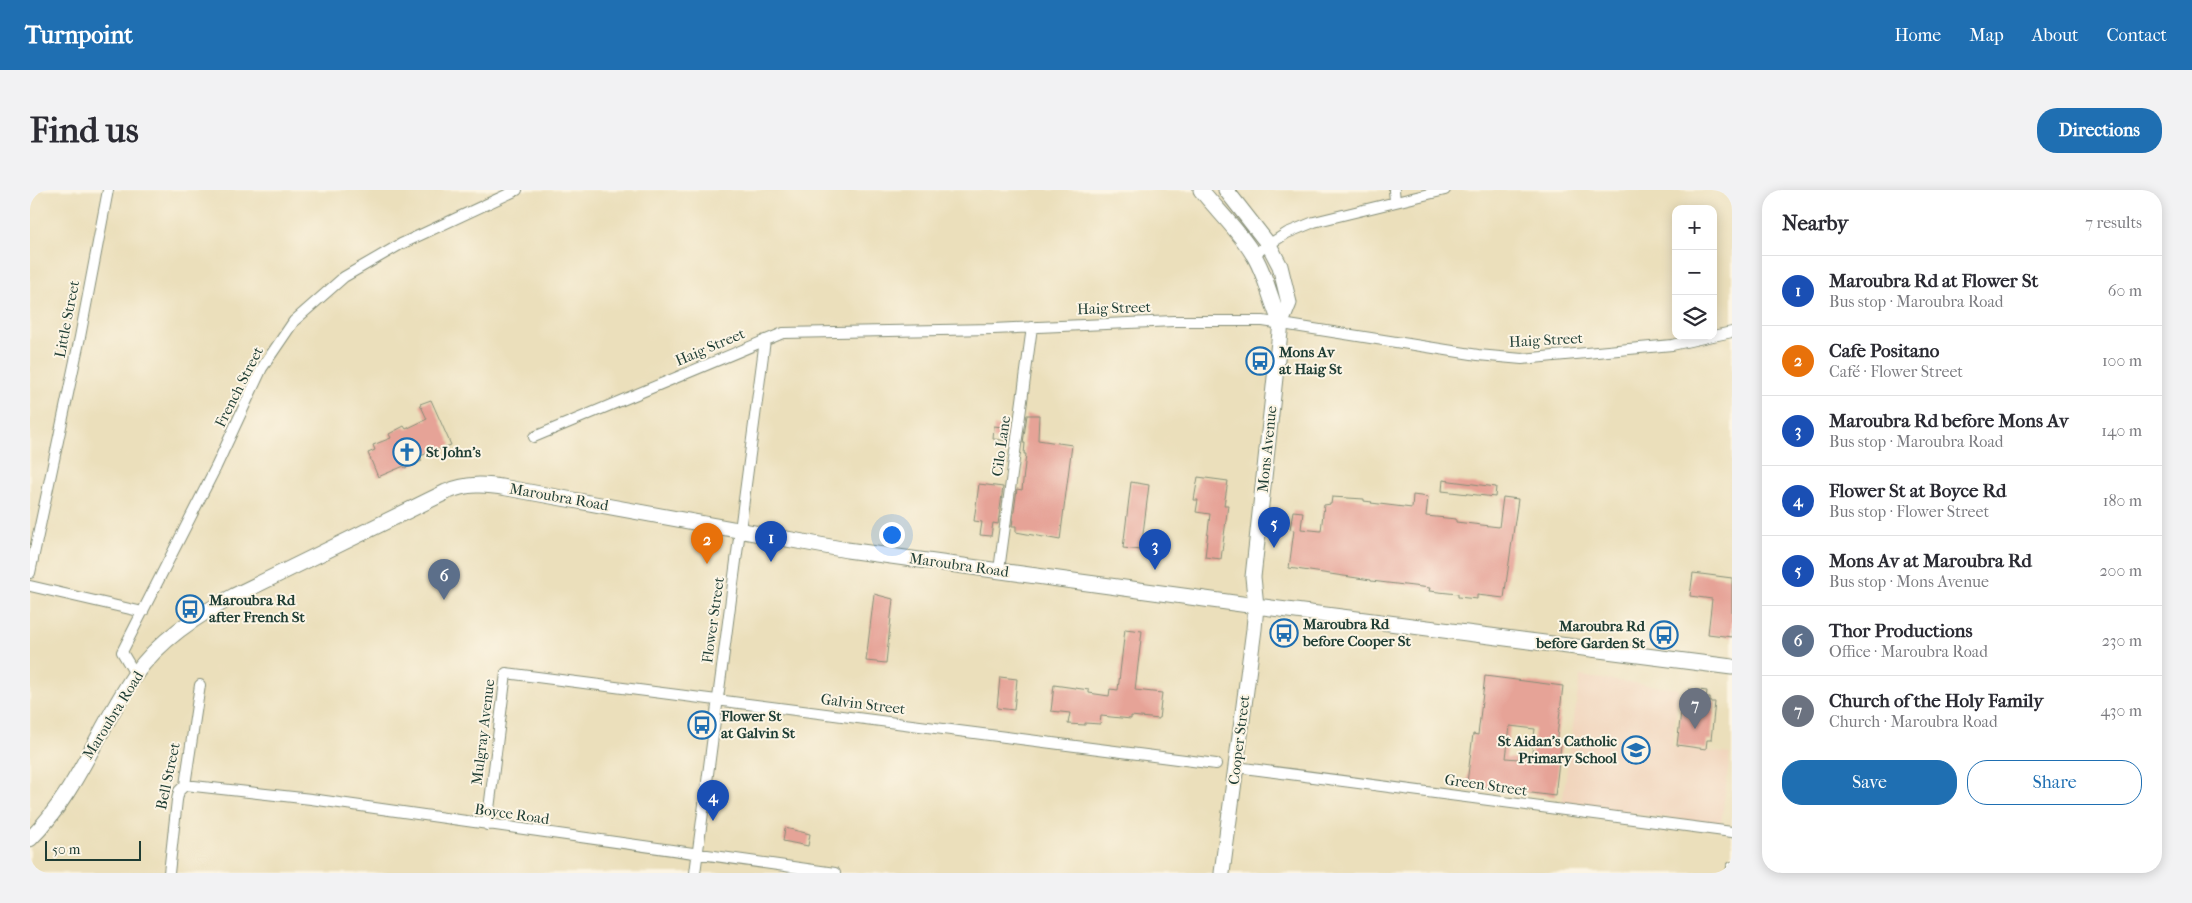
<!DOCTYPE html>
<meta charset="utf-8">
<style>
body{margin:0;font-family:"IM FELL French Canon",serif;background:#f2f2f3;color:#2b2b33}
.controls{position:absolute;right:15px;top:15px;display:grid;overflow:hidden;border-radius:10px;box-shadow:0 2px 12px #0003}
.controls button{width:45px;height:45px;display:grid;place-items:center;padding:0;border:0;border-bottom:1px solid #e1e1e2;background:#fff;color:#2b2b33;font:25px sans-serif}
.scale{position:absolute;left:15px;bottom:12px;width:96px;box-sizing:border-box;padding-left:5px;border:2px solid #1f3d34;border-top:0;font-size:14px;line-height:18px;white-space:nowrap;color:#1f3d34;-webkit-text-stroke:4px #fcf5e5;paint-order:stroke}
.you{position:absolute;left:861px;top:344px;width:18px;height:18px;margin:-12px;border:4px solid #fff;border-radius:50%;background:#1a73e8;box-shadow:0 0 0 8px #1a73e833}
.badge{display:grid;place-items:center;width:32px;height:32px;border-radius:50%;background:#1f6fb2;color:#fff;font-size:16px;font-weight:700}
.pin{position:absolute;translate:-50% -41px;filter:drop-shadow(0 1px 2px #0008)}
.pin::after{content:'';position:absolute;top:26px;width:18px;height:15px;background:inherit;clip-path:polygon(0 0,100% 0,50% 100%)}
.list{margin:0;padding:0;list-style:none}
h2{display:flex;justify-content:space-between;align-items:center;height:65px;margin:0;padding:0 20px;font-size:21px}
h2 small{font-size:16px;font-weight:400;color:#7c7c81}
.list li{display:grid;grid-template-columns:32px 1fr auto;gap:15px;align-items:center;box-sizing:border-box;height:70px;padding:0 20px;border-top:1px solid #e1e1e2}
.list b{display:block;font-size:19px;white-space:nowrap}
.list p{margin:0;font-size:16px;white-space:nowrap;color:#7c7c81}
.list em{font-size:16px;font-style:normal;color:#7c7c81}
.actions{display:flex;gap:10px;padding:15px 20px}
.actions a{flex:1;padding:11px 0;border:1px solid #1f6fb2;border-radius:20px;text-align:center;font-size:18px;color:#1f6fb2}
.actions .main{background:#1f6fb2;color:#fff}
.icon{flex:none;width:28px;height:28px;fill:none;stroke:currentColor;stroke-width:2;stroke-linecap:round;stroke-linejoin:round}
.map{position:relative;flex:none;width:1702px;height:683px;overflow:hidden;border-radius:20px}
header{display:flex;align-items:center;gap:30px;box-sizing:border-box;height:70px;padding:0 25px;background:#1f6fb2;color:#fff}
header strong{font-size:24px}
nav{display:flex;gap:28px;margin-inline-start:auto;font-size:18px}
.intro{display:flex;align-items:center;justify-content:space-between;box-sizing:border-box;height:120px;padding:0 30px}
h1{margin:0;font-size:35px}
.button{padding:12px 22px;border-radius:20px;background:#1f6fb2;color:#fff;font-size:18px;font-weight:700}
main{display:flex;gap:30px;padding:0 30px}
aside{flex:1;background:#fff;border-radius:20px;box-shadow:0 2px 12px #0003}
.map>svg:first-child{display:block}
</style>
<header>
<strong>Turnpoint</strong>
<nav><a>Home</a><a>Map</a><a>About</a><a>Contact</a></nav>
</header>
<div class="intro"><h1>Find us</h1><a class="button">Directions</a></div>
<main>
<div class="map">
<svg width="1702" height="683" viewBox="0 0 1702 683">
<rect width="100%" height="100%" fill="#fcf5e5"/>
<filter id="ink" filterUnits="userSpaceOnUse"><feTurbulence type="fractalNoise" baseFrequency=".02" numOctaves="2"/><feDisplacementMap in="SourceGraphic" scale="10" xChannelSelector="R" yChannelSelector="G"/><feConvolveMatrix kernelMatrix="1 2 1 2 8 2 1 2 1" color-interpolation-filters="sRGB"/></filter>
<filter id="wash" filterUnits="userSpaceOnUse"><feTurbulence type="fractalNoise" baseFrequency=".0096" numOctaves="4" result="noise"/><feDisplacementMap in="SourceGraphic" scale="20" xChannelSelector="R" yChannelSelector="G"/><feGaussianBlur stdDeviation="1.12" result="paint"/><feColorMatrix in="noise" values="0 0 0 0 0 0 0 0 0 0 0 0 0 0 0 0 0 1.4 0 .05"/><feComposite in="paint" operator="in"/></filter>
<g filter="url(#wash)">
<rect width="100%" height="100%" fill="#ebdfbb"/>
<!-- built -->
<path fill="#f1d5bd" d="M 1550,486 L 1649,499 L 1642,556 L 1700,564 L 1691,635 L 1532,614 Z"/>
<g id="blocks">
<!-- building -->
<path fill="#e6a397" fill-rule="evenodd" d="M 401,210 L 421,255 L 390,266 L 392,271 L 375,278 L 374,276 L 348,287 L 338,263 L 345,260 L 343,255 L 361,248 L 359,244 L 374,236 L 376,239 L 397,229 L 390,214 Z
M 997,225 L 1009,225 L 1008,250 L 1042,255 L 1030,350 L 986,342 L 986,336 L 982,336 L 987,299 L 992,300 L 996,264 L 994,264 L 995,253 L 993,253 Z
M 964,236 L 981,238 L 980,251 L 963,249 Z
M 1168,287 L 1198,291 L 1194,315 L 1198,315 L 1191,369 L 1175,367 L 1180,324 L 1166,322 L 1168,310 L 1164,310 Z
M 1413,290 L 1466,297 L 1465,307 L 1412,301 Z
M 1101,292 L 1119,295 L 1111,360 L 1093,358 Z
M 949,294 L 973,297 L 968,334 L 963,333 L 961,346 L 950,345 L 952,332 L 944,331 Z
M 1383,305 L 1398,307 L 1396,326 L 1426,329 L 1426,332 L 1469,337 L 1473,307 L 1488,309 L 1474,408 L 1447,405 L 1447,409 L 1428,407 L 1428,404 L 1399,401 L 1400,398 L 1341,391 L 1341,390 L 1259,378 L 1264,340 L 1260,339 L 1263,321 L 1273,322 L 1271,339 L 1291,341 L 1294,315 L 1301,314 L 1302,307 L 1334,309 L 1334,311 L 1342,312 L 1341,313 L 1382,318 Z
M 1663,383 L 1702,388 L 1702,447 L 1678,444 L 1682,409 L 1660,406 Z
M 844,404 L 863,409 L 856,473 L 836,471 Z
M 1095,439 L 1112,441 L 1105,500 L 1132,503 L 1129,529 L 1101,526 L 1101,529 L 1071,526 L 1070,534 L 1055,533 L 1055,535 L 1038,534 L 1040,523 L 1021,521 L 1024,495 L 1059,500 L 1059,503 L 1079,506 L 1080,499 L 1088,500 Z
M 1455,486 L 1533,496 L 1526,555 L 1531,555 L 1525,606 L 1439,595 L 1437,593 L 1443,544 L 1448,545 ZM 1480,536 L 1505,539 L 1501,570 L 1476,568 Z
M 970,487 L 987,489 L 984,520 L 967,518 Z
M 1659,499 L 1677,501 L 1676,508 L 1680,508 L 1680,512 L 1685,512 L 1681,550 L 1677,550 L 1676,559 L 1647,555 L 1653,505 L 1658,505 Z
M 755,638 L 780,644 L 778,656 L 753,651 Z"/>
</g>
</g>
<g filter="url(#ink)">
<use href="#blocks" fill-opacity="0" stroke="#858e78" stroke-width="1"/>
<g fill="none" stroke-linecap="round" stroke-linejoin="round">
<!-- street casing -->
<g stroke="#858e78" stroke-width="12">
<path id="street" d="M 1364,0 L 1365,11
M 1224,64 L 1257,43 L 1284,32 L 1415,0
M 1683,146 L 1702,142
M 504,247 L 753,143 L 963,139 L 1144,131 L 1233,131 L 1448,165 L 1492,169 L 1642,155 L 1682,146
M 969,380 L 1002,137
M 0,383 L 50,147 L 78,0
M 0,396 L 113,422
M 105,484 L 92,462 L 186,277 L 232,178 L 264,131 L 314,87 L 371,54 L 487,0
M 1206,577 L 1702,642
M 155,595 L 281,609 L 805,683
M 457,635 L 476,483 L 1186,574
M 139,683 L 147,610 L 149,601 L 155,595 L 170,495
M 665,683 L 735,150
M 1701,683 L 1702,677"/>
</g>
<!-- secondary casing -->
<g stroke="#858e78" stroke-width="17">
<path id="secondary" d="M 1171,0 C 1188,21 1209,41 1223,64 C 1236,84 1240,110 1251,133
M 0,649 C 46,604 68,539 104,486 C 129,450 166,426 204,406 L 416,302 C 437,293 455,294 477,298 L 817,360 L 1226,416 L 1702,477
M 1192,683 L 1224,439 L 1226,416 L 1223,387 L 1251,133 L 1259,113 L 1250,76 L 1239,55 L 1196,0"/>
</g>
<!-- street -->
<use href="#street" stroke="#fff" stroke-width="10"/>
<!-- secondary -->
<use href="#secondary" stroke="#fff" stroke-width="15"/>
</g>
</g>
<!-- icons -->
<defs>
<g id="bus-ring" transform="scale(1.4375)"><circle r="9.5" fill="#fcf5e5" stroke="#1f6fb2" stroke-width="1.5"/><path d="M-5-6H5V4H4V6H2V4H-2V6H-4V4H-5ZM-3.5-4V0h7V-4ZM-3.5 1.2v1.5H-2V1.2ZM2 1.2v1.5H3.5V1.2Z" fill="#1f6fb2"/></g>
<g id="church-ring" transform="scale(1.4375)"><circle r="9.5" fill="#fcf5e5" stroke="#1f6fb2" stroke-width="1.5"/><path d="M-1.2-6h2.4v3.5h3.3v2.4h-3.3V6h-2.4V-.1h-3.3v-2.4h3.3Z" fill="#1f6fb2"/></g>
<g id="school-ring" transform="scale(1.4375)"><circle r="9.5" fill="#fcf5e5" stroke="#1f6fb2" stroke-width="1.5"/><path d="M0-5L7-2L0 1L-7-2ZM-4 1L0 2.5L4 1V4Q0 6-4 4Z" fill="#1f6fb2"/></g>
</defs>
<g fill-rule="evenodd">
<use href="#bus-ring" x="1230" y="171"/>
<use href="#church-ring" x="377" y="262"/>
<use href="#bus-ring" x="160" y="419"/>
<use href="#bus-ring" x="1254" y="443"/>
<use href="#bus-ring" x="1634" y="445"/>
<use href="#bus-ring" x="672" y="535"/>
<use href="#school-ring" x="1606" y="560"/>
</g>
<g text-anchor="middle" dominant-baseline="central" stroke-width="4" stroke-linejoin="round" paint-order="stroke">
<!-- street labels -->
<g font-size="15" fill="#1f3d34" stroke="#fcf5e5">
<text transform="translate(1084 118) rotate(-2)">Haig Street</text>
<text transform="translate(37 129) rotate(-79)">Little Street</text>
<text transform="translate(1516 150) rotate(-3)">Haig Street</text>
<text transform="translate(680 157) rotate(-23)">Haig Street</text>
<text transform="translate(209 197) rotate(-63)">French Street</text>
<text transform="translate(971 256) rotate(-82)">Cilo Lane</text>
<text transform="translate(1237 259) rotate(-84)">Mons Avenue</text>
<text transform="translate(529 307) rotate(10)">Maroubra Road</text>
<text transform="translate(929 375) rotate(8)">Maroubra Road</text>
<text transform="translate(683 430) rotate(-82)">Flower Street</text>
<text transform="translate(833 514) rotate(7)">Galvin Street</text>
<text transform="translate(83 525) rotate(-58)">Maroubra Road</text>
<text transform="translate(453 542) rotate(-83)">Mulgray Avenue</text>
<text transform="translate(1209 550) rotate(-83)">Cooper Street</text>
<text transform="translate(138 586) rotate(-78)">Bell Street</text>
<text transform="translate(1456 595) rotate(8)">Green Street</text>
<text transform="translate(482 624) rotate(8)">Boyce Road</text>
</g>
<!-- poi labels -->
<g font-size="15" font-weight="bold" fill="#1f3d34" stroke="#fcf5e5" text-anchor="start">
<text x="1249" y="162">Mons Av<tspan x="1249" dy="17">at Haig St</tspan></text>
<text x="396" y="262">St John's</text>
<text x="179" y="410">Maroubra Rd<tspan x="179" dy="17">after French St</tspan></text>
<text x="1273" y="434">Maroubra Rd<tspan x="1273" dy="17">before Cooper St</tspan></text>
<text x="1615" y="436" text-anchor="end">Maroubra Rd<tspan x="1615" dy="17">before Garden St</tspan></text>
<text x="691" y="526">Flower St<tspan x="691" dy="17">at Galvin St</tspan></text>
<text x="1587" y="551" text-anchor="end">St Aidan's Catholic<tspan x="1587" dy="17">Primary School</tspan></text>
</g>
</g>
</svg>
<div class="controls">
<button>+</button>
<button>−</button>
<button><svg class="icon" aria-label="layers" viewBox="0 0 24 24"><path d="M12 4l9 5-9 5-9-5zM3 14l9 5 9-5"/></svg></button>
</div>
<div class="scale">50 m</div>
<div class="you"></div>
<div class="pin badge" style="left:741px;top:372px;background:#1a4fb4">1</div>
<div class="pin badge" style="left:677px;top:374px;background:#e8710a">2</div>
<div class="pin badge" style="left:1125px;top:380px;background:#1a4fb4">3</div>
<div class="pin badge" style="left:683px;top:631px;background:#1a4fb4">4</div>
<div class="pin badge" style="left:1244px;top:358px;background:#1a4fb4">5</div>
<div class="pin badge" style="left:414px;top:410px;background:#5c6f8a">6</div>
<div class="pin badge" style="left:1665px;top:539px;background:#6b7280">7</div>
</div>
<aside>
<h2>Nearby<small>7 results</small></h2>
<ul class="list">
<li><span class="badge" style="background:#1a4fb4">1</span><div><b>Maroubra Rd at Flower St</b><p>Bus stop · Maroubra Road</p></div><em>60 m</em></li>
<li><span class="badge" style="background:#e8710a">2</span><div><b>Cafe Positano</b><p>Café · Flower Street</p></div><em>100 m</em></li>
<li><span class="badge" style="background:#1a4fb4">3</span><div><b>Maroubra Rd before Mons Av</b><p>Bus stop · Maroubra Road</p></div><em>140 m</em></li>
<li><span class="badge" style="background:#1a4fb4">4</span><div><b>Flower St at Boyce Rd</b><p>Bus stop · Flower Street</p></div><em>180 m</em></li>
<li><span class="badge" style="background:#1a4fb4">5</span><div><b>Mons Av at Maroubra Rd</b><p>Bus stop · Mons Avenue</p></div><em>200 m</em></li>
<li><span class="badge" style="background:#5c6f8a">6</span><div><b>Thor Productions</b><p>Office · Maroubra Road</p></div><em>230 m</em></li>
<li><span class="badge" style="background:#6b7280">7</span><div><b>Church of the Holy Family</b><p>Church · Maroubra Road</p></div><em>430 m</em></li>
</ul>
<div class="actions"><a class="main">Save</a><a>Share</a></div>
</aside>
</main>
